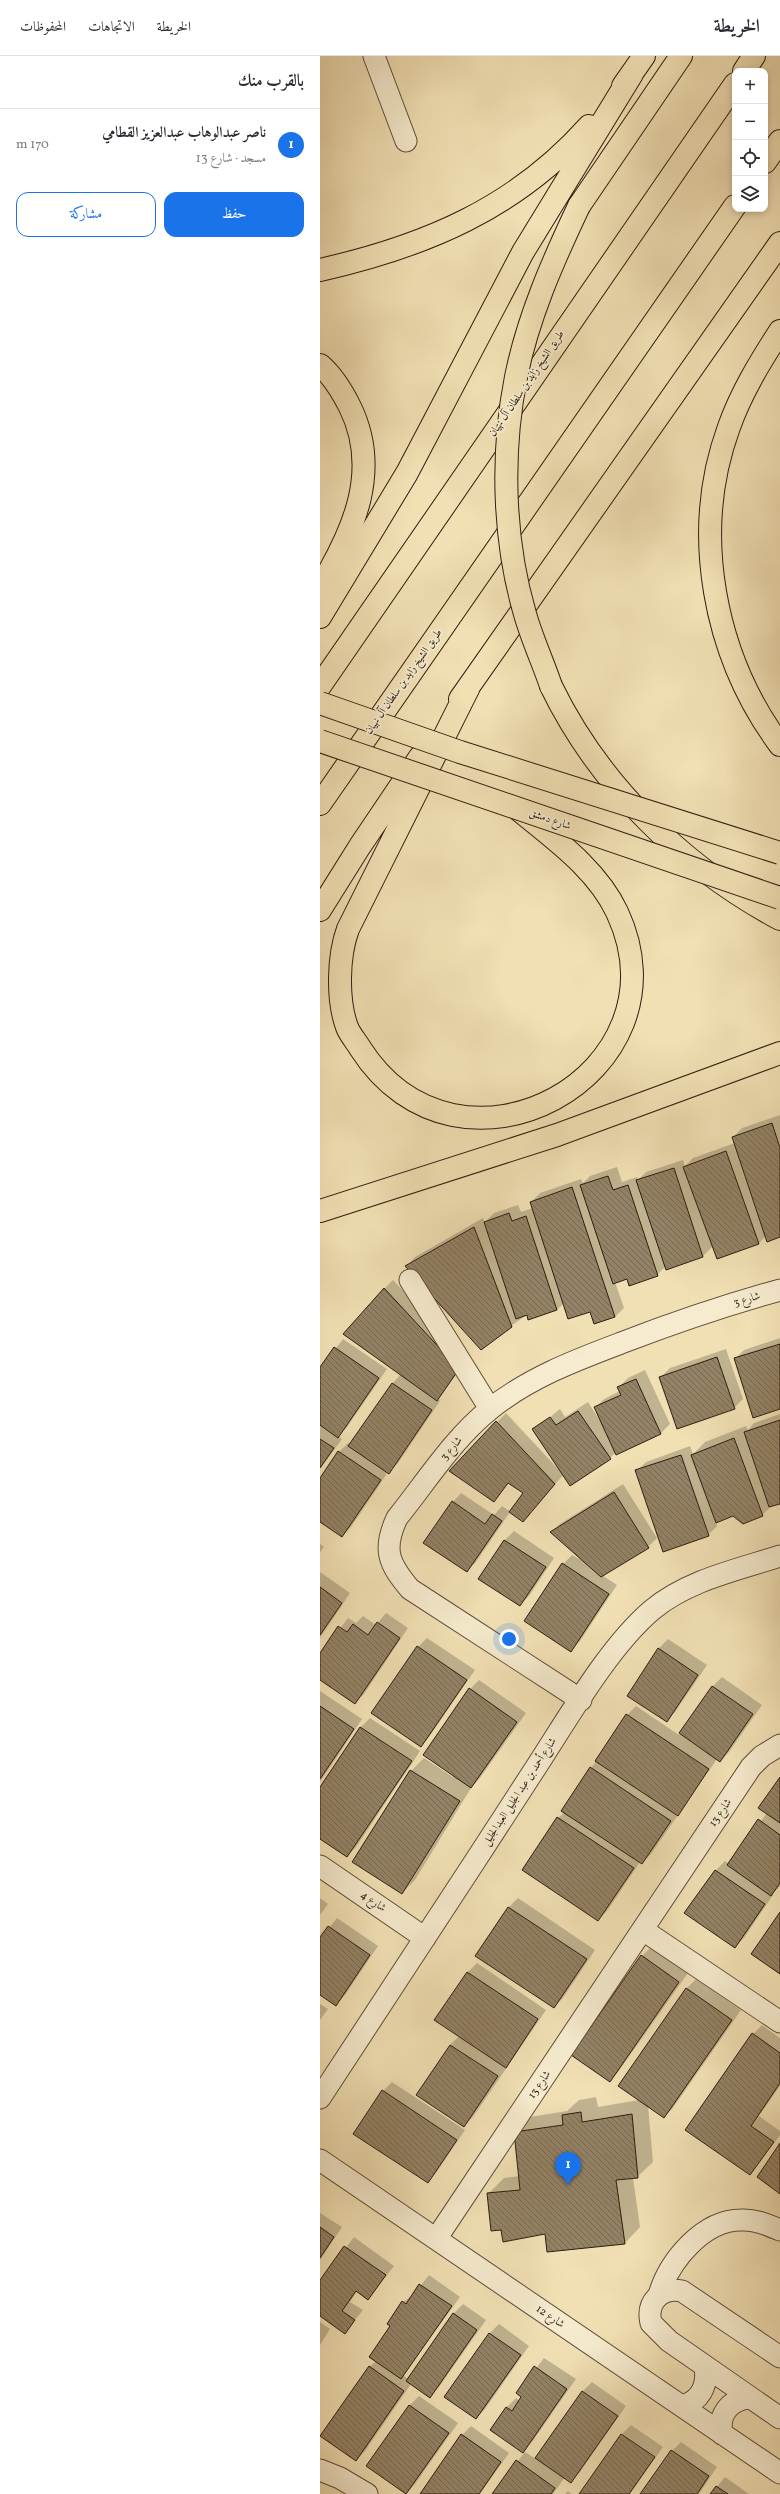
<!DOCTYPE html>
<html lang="ar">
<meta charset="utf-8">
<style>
body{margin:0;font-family:Vollkorn,Amiri,serif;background:#f2f2f3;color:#2b2b33;direction:rtl}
.controls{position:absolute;right:12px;top:12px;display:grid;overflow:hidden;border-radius:8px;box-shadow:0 2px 6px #0003}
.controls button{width:36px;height:36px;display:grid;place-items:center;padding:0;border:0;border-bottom:1px solid #e1e1e2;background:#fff;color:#2b2b33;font:20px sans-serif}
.you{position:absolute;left:189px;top:1583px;width:14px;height:14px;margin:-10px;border:3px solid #fff;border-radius:50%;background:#1a73e8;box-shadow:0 0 0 6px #1a73e833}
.badge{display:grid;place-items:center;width:26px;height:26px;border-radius:50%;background:#1a73e8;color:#fff;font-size:13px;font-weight:700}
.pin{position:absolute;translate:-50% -33px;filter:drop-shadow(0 1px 2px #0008)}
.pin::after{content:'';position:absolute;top:21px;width:14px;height:12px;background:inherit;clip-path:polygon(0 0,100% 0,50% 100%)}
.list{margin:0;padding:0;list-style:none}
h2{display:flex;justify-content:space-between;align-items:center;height:52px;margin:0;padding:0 16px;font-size:17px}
h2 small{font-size:13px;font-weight:400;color:#7c7c81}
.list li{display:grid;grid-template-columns:26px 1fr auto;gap:12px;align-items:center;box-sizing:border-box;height:72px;padding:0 16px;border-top:1px solid #e1e1e2}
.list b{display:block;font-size:15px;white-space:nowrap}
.list p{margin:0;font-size:13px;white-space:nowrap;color:#7c7c81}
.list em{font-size:13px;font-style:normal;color:#7c7c81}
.actions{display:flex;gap:8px;padding:12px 16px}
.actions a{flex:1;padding:9px 0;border:1px solid #1a73e8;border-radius:12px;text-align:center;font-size:14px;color:#1a73e8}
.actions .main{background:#1a73e8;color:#fff}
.icon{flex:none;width:22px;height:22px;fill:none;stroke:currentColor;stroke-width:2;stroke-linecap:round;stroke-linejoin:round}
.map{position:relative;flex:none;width:460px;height:2438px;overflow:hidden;direction:ltr}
header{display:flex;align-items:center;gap:24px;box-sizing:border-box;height:56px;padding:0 20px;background:#fff;border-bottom:1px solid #e1e1e2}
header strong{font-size:19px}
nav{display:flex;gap:22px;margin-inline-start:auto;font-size:14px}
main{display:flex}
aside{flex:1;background:#fff}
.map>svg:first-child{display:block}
</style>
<header>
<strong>الخريطة</strong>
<nav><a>الخريطة</a><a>الاتجاهات</a><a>المحفوظات</a></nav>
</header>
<main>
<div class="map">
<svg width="460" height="2438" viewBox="0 0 460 2438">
<defs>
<pattern id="building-back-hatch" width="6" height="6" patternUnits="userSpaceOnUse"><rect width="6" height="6" fill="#938265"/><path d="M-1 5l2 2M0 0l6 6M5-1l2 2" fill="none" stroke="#786a52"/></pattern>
</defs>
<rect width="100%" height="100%" fill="#f1e0b4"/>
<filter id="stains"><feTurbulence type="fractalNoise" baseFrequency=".005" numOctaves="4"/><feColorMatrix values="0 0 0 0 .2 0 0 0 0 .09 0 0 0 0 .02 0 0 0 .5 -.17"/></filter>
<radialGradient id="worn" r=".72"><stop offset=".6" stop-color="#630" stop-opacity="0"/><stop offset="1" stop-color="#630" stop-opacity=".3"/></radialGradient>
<!-- shadow -->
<path fill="#0003" d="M 460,1059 L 460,1180 L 446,1180 L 439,1187 L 393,1190 L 383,1200 L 347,1212 L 346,1210 L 337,1219 L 308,1222 L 295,1226 L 304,1252 L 295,1261 L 244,1247 L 237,1254 L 208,1258 L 191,1270 L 87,1210 L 95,1201 L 163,1162 L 165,1166 L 174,1157 L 198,1149 L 201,1156 L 213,1152 L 211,1146 L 220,1137 L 261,1123 L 263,1127 L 270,1120 L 297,1111 L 302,1126 L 317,1121 L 318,1124 L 326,1116 L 363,1104 L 365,1110 L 373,1102 L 415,1087 L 413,1081 L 422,1072 Z
M 73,1224 L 148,1303 L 118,1343 L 120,1345 L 78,1407 L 68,1416 L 31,1471 L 22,1480 L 0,1465 L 0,1424 L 19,1396 L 28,1387 L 31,1389 L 73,1327 L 81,1318 L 64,1233 Z
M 460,1282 L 460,1352 L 415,1303 L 424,1294 Z
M 23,1283 L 67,1313 L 27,1371 L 18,1380 L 22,1383 L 0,1413 L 0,1313 Z
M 406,1293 L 423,1343 L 414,1352 L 341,1321 L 350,1312 Z
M 325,1314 L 350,1368 L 341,1377 L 296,1396 L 290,1402 L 244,1418 L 203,1465 L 190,1456 L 156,1506 L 147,1515 L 133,1446 L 141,1437 L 174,1459 L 182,1450 L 191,1456 L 204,1437 L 189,1427 L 174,1444 L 130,1414 L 186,1357 L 241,1416 L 214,1374 L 240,1353 L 245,1361 L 268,1346 L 280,1365 L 275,1352 L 284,1343 L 300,1335 L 299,1331 L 308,1322 Z
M 460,1358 L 460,1446 L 453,1449 L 442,1459 L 413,1459 L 396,1466 L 397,1470 L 388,1479 L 317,1415 L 326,1406 L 370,1390 L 373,1398 L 385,1386 L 426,1370 L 428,1374 L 434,1367 Z
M 303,1428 L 337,1482 L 328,1491 L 282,1519 L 297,1529 L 260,1585 L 251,1594 L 243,1508 L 252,1499 L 268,1508 L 232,1476 L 240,1468 Z
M 194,1475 L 234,1502 L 209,1540 L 200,1549 L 159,1522 L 185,1484 Z
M 0,1488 L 4,1491 L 0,1496 Z
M 0,1516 L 30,1537 L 0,1582 Z
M 66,1557 L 88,1572 L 44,1638 L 35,1647 L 0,1623 L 0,1599 L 28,1562 L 36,1567 L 43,1560 L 56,1569 Z
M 107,1582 L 155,1614 L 109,1681 L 100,1690 L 98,1591 Z
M 348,1583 L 387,1609 L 355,1656 L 346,1665 L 308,1639 L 339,1592 Z
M 402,1621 L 442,1649 L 409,1696 L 400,1705 L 397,1703 L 331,1798 L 322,1807 L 320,1806 L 287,1855 L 278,1864 L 238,1762 L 245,1756 L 243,1754 L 307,1659 L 316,1650 L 359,1679 L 393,1630 Z
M 159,1624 L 206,1657 L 160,1722 L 151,1732 L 95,1824 L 82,1837 L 91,1715 L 104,1702 L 133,1721 L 150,1633 Z
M 0,1635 L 42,1663 L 0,1726 Z
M 50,1662 L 100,1695 L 36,1791 L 27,1800 L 0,1782 L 0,1733 L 41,1671 Z
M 460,1722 L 460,1830 L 452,1838 L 453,1839 L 424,1882 L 415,1891 L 366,1857 L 396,1814 L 405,1805 L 409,1808 L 447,1757 Z
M 0,1842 L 8,1848 L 0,1859 Z
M 198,1842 L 275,1894 L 243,1942 L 234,1951 L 156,1899 L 189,1851 Z
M 17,1862 L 58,1890 L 25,1939 L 16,1948 L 0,1938 L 0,1883 Z
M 331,1891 L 368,1917 L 298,2016 L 289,2025 L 322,1900 Z
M 157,1907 L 226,1954 L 153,2061 L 144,2070 L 130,1989 L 139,1980 L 115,1964 L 148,1916 Z
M 376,1923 L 421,1954 L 353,2052 L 344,2061 L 328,2050 L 333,2106 L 317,2121 L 313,2122 L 320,2171 L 305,2187 L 182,2173 L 168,2138 L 184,2122 L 200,2120 L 195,2077 L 210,2061 L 247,2055 L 259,2044 L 276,2041 L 278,2051 L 319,2044 L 299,2030 L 367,1932 Z
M 0,1948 L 8,1953 L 0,1964 Z
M 442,1969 L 460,1982 L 460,2030 L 439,2060 L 460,2075 L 460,2079 L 430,2118 L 433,1978 Z
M 72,2026 L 145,2074 L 116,2117 L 107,2126 L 63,2035 Z
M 0,2157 L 22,2171 L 0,2204 Z
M 34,2181 L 74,2210 L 48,2243 L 37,2235 L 30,2246 L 43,2254 L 25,2276 L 0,2259 L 0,2226 Z
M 109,2219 L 140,2241 L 83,2319 L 88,2323 L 134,2257 L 143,2248 L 166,2264 L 119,2331 L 110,2340 L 91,2328 L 45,2395 L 36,2404 L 49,2311 L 56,2305 L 72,2269 L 69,2267 L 83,2246 L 94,2238 Z
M 0,2266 L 10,2273 L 0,2289 Z
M 179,2268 L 209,2290 L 165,2353 L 156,2362 L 126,2341 L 170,2277 Z
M 224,2302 L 256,2323 L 212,2386 L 203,2395 L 172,2374 L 187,2351 L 196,2342 L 200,2345 L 203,2340 L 197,2337 Z
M 272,2326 L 306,2350 L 260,2416 L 251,2425 L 245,2421 L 233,2438 L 173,2438 L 205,2396 L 216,2403 L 263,2335 Z
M 99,2340 L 138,2367 L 95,2428 L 87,2437 L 47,2410 L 90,2349 Z
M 311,2369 L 343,2391 L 310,2438 L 260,2438 L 302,2378 Z
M 151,2370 L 189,2397 L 160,2438 L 101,2438 L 142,2379 Z
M 361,2386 L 397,2411 L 379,2438 L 321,2438 L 352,2395 Z
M 405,2421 L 429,2438 L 391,2438 Z
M 248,2435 L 252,2438 L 245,2438 Z"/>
<!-- building -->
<path fill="url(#building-back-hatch)" stroke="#2d1d0f" d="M 452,1067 L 460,1092 L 460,1181 L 447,1186 L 412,1081 Z
M 406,1095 L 439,1188 L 397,1203 L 363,1111 Z
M 354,1112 L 383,1201 L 346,1214 L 316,1124 Z
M 288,1120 L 293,1134 L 308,1129 L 338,1220 L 309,1230 L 307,1223 L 293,1228 L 260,1129 Z
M 252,1131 L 295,1261 L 274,1268 L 270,1256 L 248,1263 L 210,1146 Z
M 189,1157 L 192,1165 L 206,1160 L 237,1254 L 208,1264 L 207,1259 L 196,1263 L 164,1166 Z
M 154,1171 L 192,1271 L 161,1294 L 85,1210 Z
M 64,1232 L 139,1313 L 117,1345 L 23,1278 Z
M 460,1288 L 460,1353 L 433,1362 L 414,1302 Z
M 14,1291 L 59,1322 L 18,1382 L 0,1369 L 0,1311 Z
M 397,1301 L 415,1353 L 357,1373 L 339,1321 Z
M 316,1323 L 341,1378 L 296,1399 L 274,1351 L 301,1339 L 297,1331 Z
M 72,1327 L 112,1354 L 69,1418 L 28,1390 Z
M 258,1355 L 291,1403 L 250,1430 L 212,1373 L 230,1361 L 236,1369 Z
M 460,1364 L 460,1448 L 449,1451 L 424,1376 Z
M 176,1365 L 235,1428 L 203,1466 L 189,1456 L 203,1437 L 188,1427 L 174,1446 L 129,1415 Z
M 414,1382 L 443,1460 L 423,1468 L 413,1460 L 396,1467 L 371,1399 Z
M 0,1383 L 14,1392 L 0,1412 Z
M 18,1395 L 61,1424 L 22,1481 L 0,1466 L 0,1422 Z
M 361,1399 L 389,1480 L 343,1496 L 315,1414 Z
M 294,1436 L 329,1492 L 281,1521 L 230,1476 Z
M 132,1445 L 165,1468 L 172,1458 L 182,1465 L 147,1516 L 103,1487 Z
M 184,1484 L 226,1511 L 200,1550 L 158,1523 Z
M 242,1507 L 289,1538 L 251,1596 L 204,1565 Z
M 0,1531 L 22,1547 L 0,1579 Z
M 57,1566 L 80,1582 L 35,1648 L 0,1624 L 0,1597 L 18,1570 L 27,1576 L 33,1568 L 48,1579 Z
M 97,1590 L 147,1624 L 101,1691 L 51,1657 Z
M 338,1592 L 378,1619 L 347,1666 L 307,1640 Z
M 392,1630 L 433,1658 L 400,1706 L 359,1677 Z
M 149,1632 L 197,1666 L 151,1732 L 103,1699 Z
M 0,1650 L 34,1673 L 0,1723 Z
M 306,1658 L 389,1713 L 358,1760 L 275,1705 Z
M 40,1671 L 92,1705 L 27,1801 L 0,1783 L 0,1731 Z
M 270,1711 L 351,1765 L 322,1808 L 241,1755 Z
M 90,1714 L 140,1745 L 82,1838 L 32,1806 Z
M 460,1721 L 460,1767 L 438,1752 Z
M 237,1761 L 314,1812 L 278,1865 L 202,1814 Z
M 438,1763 L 460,1779 L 460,1827 L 451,1840 L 407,1809 Z
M 395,1814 L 445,1848 L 415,1892 L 364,1857 Z
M 188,1851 L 267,1903 L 234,1952 L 155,1900 Z
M 460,1856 L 460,1918 L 431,1898 Z
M 8,1870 L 50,1899 L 16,1950 L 0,1939 L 0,1881 Z
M 321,1899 L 359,1926 L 290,2026 L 251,1999 Z
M 147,1916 L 218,1963 L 186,2012 L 114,1964 Z
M 366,1932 L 412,1964 L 344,2062 L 298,2030 Z
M 432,1977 L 460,1997 L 460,2027 L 431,2070 L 454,2086 L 430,2119 L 365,2074 Z
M 130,1989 L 178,2020 L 144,2071 L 96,2039 Z
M 62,2034 L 137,2084 L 108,2127 L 33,2078 Z
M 261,2056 L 262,2066 L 312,2058 L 318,2122 L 296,2124 L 305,2188 L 227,2196 L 225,2178 L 183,2186 L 181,2174 L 171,2175 L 167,2137 L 200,2134 L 194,2076 L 243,2069 L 242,2059 Z
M 460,2087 L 460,2138 L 437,2121 Z
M 0,2171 L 14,2181 L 0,2202 Z
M 24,2190 L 66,2219 L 48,2244 L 36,2235 L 22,2255 L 35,2264 L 25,2278 L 0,2260 L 0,2224 Z
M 99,2228 L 132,2250 L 81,2323 L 49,2301 L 70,2270 L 67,2268 L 82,2245 L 86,2248 Z
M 133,2257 L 157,2274 L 110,2342 L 86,2325 Z
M 169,2277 L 201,2299 L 156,2363 L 124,2341 Z
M 49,2310 L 84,2335 L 36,2405 L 0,2380 Z
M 214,2310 L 247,2333 L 203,2397 L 170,2374 L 186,2351 L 192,2355 L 201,2341 L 196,2337 Z
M 262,2335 L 298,2360 L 251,2427 L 215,2402 Z
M 89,2349 L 129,2377 L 86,2438 L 46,2410 Z
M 141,2378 L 181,2406 L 159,2438 L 100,2438 Z
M 301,2378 L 335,2401 L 309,2438 L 259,2438 Z
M 351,2394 L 389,2420 L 377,2438 L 320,2438 Z
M 196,2404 L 235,2432 L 231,2438 L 172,2438 Z
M 396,2430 L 408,2438 L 390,2438 Z"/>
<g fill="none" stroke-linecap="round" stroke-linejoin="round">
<!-- minor casing -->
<g stroke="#5e4e38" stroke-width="23">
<path id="minor" d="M 54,0 L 86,85
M 90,1224 L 170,1353
M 261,1644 L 90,1533 C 69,1508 62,1494 77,1462 C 106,1426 133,1383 169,1354 C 208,1322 256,1304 301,1287 C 353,1267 406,1249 460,1234
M 0,1810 L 105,1882
M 323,1874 L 460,1966
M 0,2042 C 70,1935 140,1829 209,1722 C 243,1671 286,1593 332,1554 C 368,1524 417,1514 460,1500
M 0,2104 L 460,2417
M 116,2183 L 431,1711 L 442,1700 L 460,1689
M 339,2239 C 349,2205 383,2164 421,2164 C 435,2163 448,2169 460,2174
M 460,2301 L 362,2235 C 341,2231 326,2246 331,2267 L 349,2285 L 460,2362
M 362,2350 C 380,2345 388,2330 385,2311
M 402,2378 C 398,2359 409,2344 429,2342
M 0,2414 L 20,2422 L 47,2438"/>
</g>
<!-- major casing -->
<g stroke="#2d1d0f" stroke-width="24">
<path id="major" d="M 303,30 L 324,0
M 259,150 L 361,0
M 0,214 C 106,190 196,152 269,70
M 460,275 C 440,306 421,337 409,371 C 370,477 394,600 460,689
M 0,561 L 87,417 L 203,196 L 312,18
M 231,630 C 279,729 363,811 460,863
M 149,631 L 28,873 C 18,900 17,944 27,971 C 30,979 36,985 40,992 C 139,1147 373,1018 297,856 C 277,813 234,783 199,754
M 140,643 L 460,187
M 0,854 L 40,790 L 100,701
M 0,1155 L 237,1079 L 460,997"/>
</g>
<!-- highway casing -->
<g stroke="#2d1d0f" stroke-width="24">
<path id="highway" d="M 424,15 L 434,0
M 445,106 L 460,85
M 0,309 C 13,320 22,335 30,351 C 61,414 34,475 0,531
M 0,630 L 415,28
M 0,748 L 415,150"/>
</g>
<!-- minor -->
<use href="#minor" stroke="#f6ebce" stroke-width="21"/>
<!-- major -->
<use href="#major" stroke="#f1e0b4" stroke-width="22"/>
<!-- highway -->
<use href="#highway" stroke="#f1e0b4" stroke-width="22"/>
<!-- major-bridge casing -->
<g stroke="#2d1d0f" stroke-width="24" stroke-linecap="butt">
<path id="major-bridge" d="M 231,630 C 223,606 212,583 205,558 C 183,483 181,397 196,321 C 208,261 233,205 259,150
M 0,647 L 140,696 L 460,797
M 0,685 L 460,842"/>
</g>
<!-- major-bridge -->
<use href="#major-bridge" stroke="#f1e0b4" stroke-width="22"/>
</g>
<g text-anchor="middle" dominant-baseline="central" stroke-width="3.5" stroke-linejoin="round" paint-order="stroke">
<!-- street labels -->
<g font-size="11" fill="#2d1d0f" stroke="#f6ebce">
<text transform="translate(207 328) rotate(-56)">طريق الشيخ زايد بن سلطان آل نهيان</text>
<text transform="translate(84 626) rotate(-55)">طريق الشيخ زايد بن سلطان آل نهيان</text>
<text transform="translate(230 764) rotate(19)">شارع دمشق</text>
<text transform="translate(427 1244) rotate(-17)">شارع 3</text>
<text transform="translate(132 1393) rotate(-50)">شارع 3</text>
<text transform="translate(200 1736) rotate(-57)">شارع أحمد بن عبد الجليل العبدالجليل</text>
<text transform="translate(401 1757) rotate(-56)">شارع 13</text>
<text transform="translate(53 1846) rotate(34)">شارع 4</text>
<text transform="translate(220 2029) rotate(-56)">شارع 13</text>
<text transform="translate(230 2261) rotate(34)">شارع 12</text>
</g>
</g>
<rect width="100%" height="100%" filter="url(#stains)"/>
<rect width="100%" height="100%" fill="url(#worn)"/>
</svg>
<div class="controls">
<button>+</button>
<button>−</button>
<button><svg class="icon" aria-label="locate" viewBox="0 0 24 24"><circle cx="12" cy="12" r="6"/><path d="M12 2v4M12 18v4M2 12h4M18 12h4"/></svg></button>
<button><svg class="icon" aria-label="layers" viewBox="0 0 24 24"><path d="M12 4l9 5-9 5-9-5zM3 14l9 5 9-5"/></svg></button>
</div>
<div class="you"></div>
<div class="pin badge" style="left:248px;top:2129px">1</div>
</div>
<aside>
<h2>بالقرب منك<small></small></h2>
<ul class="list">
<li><span class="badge">1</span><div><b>ناصر عبدالوهاب عبدالعزيز القطامي</b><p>مسجد · شارع 13</p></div><em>170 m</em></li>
</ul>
<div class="actions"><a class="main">حفظ</a><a>مشاركة</a></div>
</aside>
</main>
